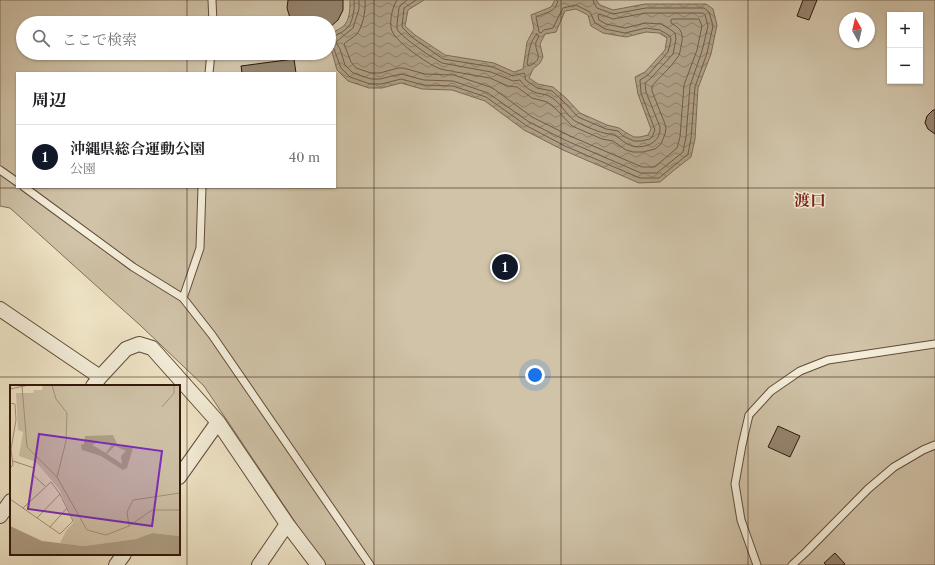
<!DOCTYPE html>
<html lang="ja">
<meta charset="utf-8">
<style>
body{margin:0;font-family:"Libre Caslon Text","Noto Serif JP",serif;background:#f6f6f6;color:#202124}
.controls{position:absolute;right:12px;top:12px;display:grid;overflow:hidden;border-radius:0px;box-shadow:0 1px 3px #0004}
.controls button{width:36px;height:36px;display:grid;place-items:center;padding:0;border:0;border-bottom:1px solid #e0e0e0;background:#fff;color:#202124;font:20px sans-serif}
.compass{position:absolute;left:839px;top:12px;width:36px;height:36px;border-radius:50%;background:#fff;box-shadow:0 1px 3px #0004;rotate:352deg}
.you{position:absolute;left:535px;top:375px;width:14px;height:14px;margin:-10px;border:3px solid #fff;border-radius:50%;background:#1a73e8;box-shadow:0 0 0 6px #1a73e833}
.badge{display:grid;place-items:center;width:26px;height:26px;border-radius:50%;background:#111827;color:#fff;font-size:13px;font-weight:700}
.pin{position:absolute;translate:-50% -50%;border:2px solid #fff;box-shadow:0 1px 4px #0006}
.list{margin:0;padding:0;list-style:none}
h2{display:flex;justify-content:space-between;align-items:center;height:52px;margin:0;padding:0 16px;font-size:17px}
h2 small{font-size:13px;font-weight:400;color:#757577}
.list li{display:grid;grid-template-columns:26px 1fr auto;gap:12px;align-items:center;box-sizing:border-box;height:64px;padding:0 16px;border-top:1px solid #e0e0e0}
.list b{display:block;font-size:15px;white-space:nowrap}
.list p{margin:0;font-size:13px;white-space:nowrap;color:#757577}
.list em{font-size:13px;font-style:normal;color:#757577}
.icon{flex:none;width:22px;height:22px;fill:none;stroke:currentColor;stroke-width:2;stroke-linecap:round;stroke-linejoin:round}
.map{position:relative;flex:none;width:935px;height:565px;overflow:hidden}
.search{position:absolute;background:#fff;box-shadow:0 1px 3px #0004;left:16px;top:16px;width:320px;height:44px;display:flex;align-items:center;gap:10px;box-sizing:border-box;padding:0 14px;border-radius:22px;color:#757577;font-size:15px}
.panel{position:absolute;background:#fff;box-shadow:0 1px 3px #0004;left:16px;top:72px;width:320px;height:116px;border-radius:0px}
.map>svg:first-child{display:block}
</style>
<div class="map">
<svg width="935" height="565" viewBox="0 0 935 565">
<defs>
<pattern id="water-waves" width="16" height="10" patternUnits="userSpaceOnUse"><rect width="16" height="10" fill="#afa087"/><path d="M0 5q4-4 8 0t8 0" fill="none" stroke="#8f816d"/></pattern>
</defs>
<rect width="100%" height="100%" fill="#f0e6c8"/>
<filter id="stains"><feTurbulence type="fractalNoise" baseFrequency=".005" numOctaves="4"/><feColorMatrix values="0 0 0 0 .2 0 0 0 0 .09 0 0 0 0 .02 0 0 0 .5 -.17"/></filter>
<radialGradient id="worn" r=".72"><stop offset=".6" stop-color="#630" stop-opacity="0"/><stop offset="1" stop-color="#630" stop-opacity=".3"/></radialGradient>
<!-- green -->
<path fill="#d0c3a8" stroke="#806e59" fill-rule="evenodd" d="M 0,0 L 935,0 L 935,565 L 324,565 L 204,386 L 141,326 L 10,208 L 0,206 ZM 890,15 L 920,15 L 920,81 L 890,81 ZM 845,18 L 869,18 L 869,42 L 845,42 ZM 23,23 L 329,23 L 329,53 L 23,53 ZM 17,73 L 335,73 L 335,187 L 17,187 Z"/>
<!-- water -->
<path fill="url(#water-waves)" stroke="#7d6a55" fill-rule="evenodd" d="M 350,0 L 424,0 L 408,10 L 405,26 L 415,35 L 445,55 L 494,63 L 514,72 L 523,69 L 527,42 L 534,29 L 531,15 L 551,7 L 555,0 L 596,0 L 600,5 L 613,10 L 645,4 L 706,4 L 713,9 L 717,25 L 711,54 L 698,88 L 695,139 L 691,157 L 673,171 L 660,182 L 639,183 L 563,150 L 524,130 L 485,101 L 452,90 L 422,89 L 401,83 L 382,88 L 369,88 L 348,81 L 337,70 L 332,52 L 329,48 L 329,34 C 334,32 343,28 346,23 C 350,17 350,6 350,0 ZM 576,9 L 588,15 L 591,26 L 603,33 L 626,37 L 646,32 L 659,33 L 667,38 L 665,50 L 645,72 L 635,77 L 638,94 L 651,129 L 648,135 L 640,137 L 634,137 L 625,132 L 619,128 L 607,125 L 580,113 L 566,98 L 553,87 L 538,84 L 529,78 L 533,69 L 540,63 L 543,57 L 540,44 L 545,34 L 556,32 L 565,11 Z"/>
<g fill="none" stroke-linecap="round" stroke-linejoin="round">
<!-- shore -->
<path stroke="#705c48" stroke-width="1" d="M 359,0 L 359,9 L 353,28 L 336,42 L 340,49 L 345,65 L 353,73 L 371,79 L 380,79 L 401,74 L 424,80 L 453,81 L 488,93 L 529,122 L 567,141 L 641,173 L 657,173 L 683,152 L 686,137 L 690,86 L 702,51 L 708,26 L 705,15 L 703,13 L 646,13 L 613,19 L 600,14 L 598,15 L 599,20 L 606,24 L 625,28 L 645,23 L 661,24 L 671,30 L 675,33 L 676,39 L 673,54 L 651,78 L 645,83 L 646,92 L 660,127 C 661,143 645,149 632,146 C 625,144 621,139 616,136 C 612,134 608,134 604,133 C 596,131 582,125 575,121 C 566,115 560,101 549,96 C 545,94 541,94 537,93 C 530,91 524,86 520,80 L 513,81 L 491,72 L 442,63 L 427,54 L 409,41 L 399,32 L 397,29 L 397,24 L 399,8 L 402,4 L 407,0
M 365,0 C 366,10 363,26 357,34 C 353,38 348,40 344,44 L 351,62 L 356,68 L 371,73 L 380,73 L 398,68 L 403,68 L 425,74 L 454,75 L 490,87 L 494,89 L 532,117 L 570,136 L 642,167 L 655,167 L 677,148 L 680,137 L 684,85 L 697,50 L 702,26 L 699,19 L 672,19 L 671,20 L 671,23 C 682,29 684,34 681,46 C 680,51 680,55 677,58 C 670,69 659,77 652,86 L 652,91 L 665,124 L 666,128 L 665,134 L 661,144 L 655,149 L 643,152 L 633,152 L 626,150 L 613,141 L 602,139 L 572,126 L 556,109 L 547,102 L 532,98 L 517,87 L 508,86 L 490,78 L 456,72 L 455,72 L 453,71 C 449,71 445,70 441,69 C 430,66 398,43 393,33 C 388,26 392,7 397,0
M 416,0 L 404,8 L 402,27 L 413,38 L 443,59 L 493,67 L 513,76 L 524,73 L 525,74 L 525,79 L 527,81 L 537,88 L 552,91 L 563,101 L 578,117 L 606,129 L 618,131 L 623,136 L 634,141 L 641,141 L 650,139 L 652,137 L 655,130 L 641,93 L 640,80 L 648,75 L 668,52 L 671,40 L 670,36 L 660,30 L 646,28 L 625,33 L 605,29 L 595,23 L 590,12 L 576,5 L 563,8 L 553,28 L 544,30 L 541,33 L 539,32 L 536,17 C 546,12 556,13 558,0
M 537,34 L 539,36 C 538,38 537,40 536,42 C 534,53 546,58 529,66 L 527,64 C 529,54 529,42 537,34 Z
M 329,37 C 335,37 345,31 349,26 C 353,20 355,7 354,0
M 329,47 L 332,47 L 334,49 L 341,68 L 350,77 L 370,84 L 381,84 L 401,79 L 423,85 L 453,86 L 486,97 L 527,126 L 565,146 L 640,178 L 659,178 L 688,154 L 691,138 L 695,87 L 707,53 L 713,26 L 709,12 L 704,8 L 646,8 L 613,14 L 597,8 L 594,3 L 593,0"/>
</g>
<!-- building -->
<path fill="#94836d" stroke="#31180a" d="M 288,0 L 343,0 L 343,10 L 338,20 L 329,28 L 329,23 L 295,23 L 290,18 L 287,8 Z
M 803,0 L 817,0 L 809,20 L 797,16 Z
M 294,59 L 296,73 L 242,73 L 241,66 Z
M 933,110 L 935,110 L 935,134 L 928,129 L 925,123 L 927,116 Z
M 778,426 L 800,436 L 790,457 L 768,447 Z
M 835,553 L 845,564 L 843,565 L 826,565 L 824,563 Z"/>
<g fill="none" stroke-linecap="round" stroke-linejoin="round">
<!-- service casing -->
<g stroke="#614c3a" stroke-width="9">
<path id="service" d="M 212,0 L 213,23
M 209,73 L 211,53
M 0,170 L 17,182
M 24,187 L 133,267 L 183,298 L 212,335 L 370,565
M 183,298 L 200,248 L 202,187
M 757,565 L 741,520 L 735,484 L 742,445 L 749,415 L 771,391 L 800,371 L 828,360 L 935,344
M 792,565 L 806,552 L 868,489 L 894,467 L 923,450 L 935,445"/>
</g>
<!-- minor casing -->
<g stroke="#614c3a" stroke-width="16">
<path id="minor" d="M 0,309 L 100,377
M 93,386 L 100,377 L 126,349 L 139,344 L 152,348 L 218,422 L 287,524 L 318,565
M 179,477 L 218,422
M 0,516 L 11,501
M 116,565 L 124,554
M 259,565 L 287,524"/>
</g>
<!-- service -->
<use href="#service" stroke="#f5efdb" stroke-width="7"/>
<!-- minor -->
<use href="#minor" stroke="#f5efdb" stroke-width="14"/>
</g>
<!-- grid -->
<path fill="none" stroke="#31180a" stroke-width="1" stroke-opacity="0.55" d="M 187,0 L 187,23M 374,0 L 374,565M 561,0 L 561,565M 748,0 L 748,565M 187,53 L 187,73M 187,187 L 187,565M 0,188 L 935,188M 0,377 L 935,377"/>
<g text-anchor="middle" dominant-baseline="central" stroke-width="3" stroke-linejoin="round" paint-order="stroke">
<!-- quarter labels -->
<g font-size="16" font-weight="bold" fill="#7a1f14" stroke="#f5efdb">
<text x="810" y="200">渡口</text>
</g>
</g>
<!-- overview -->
<g transform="translate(10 385)">
<rect width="170" height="170" fill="#f0e6c8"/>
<path d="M 33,0 L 170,0 L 170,151 L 142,148 L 126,154 L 74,161 L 50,158 L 56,146 L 64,137 L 49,104 L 26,77 L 9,71 L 13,47 L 8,45 L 6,8 L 23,8 L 24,5 L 32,5 Z" fill="#d0c3a8"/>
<path d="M 103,50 L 108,61 L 123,63 L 117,83 L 113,85 L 91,71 L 72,65 L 71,60 L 74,59 L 75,51 ZM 89,56 L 102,59 L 96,68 L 82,60 ZM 105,61 L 116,66 L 111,71 L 112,79 L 97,69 ZM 0,141 L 32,156 L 74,161 L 126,154 L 142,148 L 170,151 L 170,170 L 0,170 Z" fill="#afa087" fill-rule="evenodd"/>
<path fill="none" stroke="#a4947c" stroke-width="1" d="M 42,0 L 46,14 L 57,28 L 56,56 L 47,92M 12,1 L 17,62 L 47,92 L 77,145 L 96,150 L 119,141 L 142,125 L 170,125M 0,4 L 19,0M 0,18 L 5,19 L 6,35 L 1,64 L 3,80 L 0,83M 152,22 L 164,8 L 164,0M 3,76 L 24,83 L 23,90 L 35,101M 0,114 L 50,149 L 63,136 L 50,109 L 41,97 L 13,123M 27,133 L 50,109M 119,141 L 117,127 L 123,115 L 170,108M 40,142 L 57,123"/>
<path fill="#7b2cbf" fill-opacity="0.15" stroke="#7b2cbf" stroke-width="2" d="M 29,49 L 152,66 L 142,141 L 18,124 Z"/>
<rect width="170" height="170" fill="none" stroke="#31180a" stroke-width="2"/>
</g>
<rect width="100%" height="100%" filter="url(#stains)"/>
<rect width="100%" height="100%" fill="url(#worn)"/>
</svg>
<div class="controls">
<button>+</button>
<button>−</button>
</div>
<svg class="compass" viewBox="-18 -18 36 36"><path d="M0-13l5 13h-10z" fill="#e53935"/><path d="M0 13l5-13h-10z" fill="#757577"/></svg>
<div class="you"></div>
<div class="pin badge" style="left:505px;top:267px">1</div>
<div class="search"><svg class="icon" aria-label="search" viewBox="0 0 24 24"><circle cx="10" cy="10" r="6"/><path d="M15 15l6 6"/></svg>ここで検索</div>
<section class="panel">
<h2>周辺<small></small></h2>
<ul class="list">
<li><span class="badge">1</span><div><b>沖縄県総合運動公園</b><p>公園</p></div><em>40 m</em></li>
</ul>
</section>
</div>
